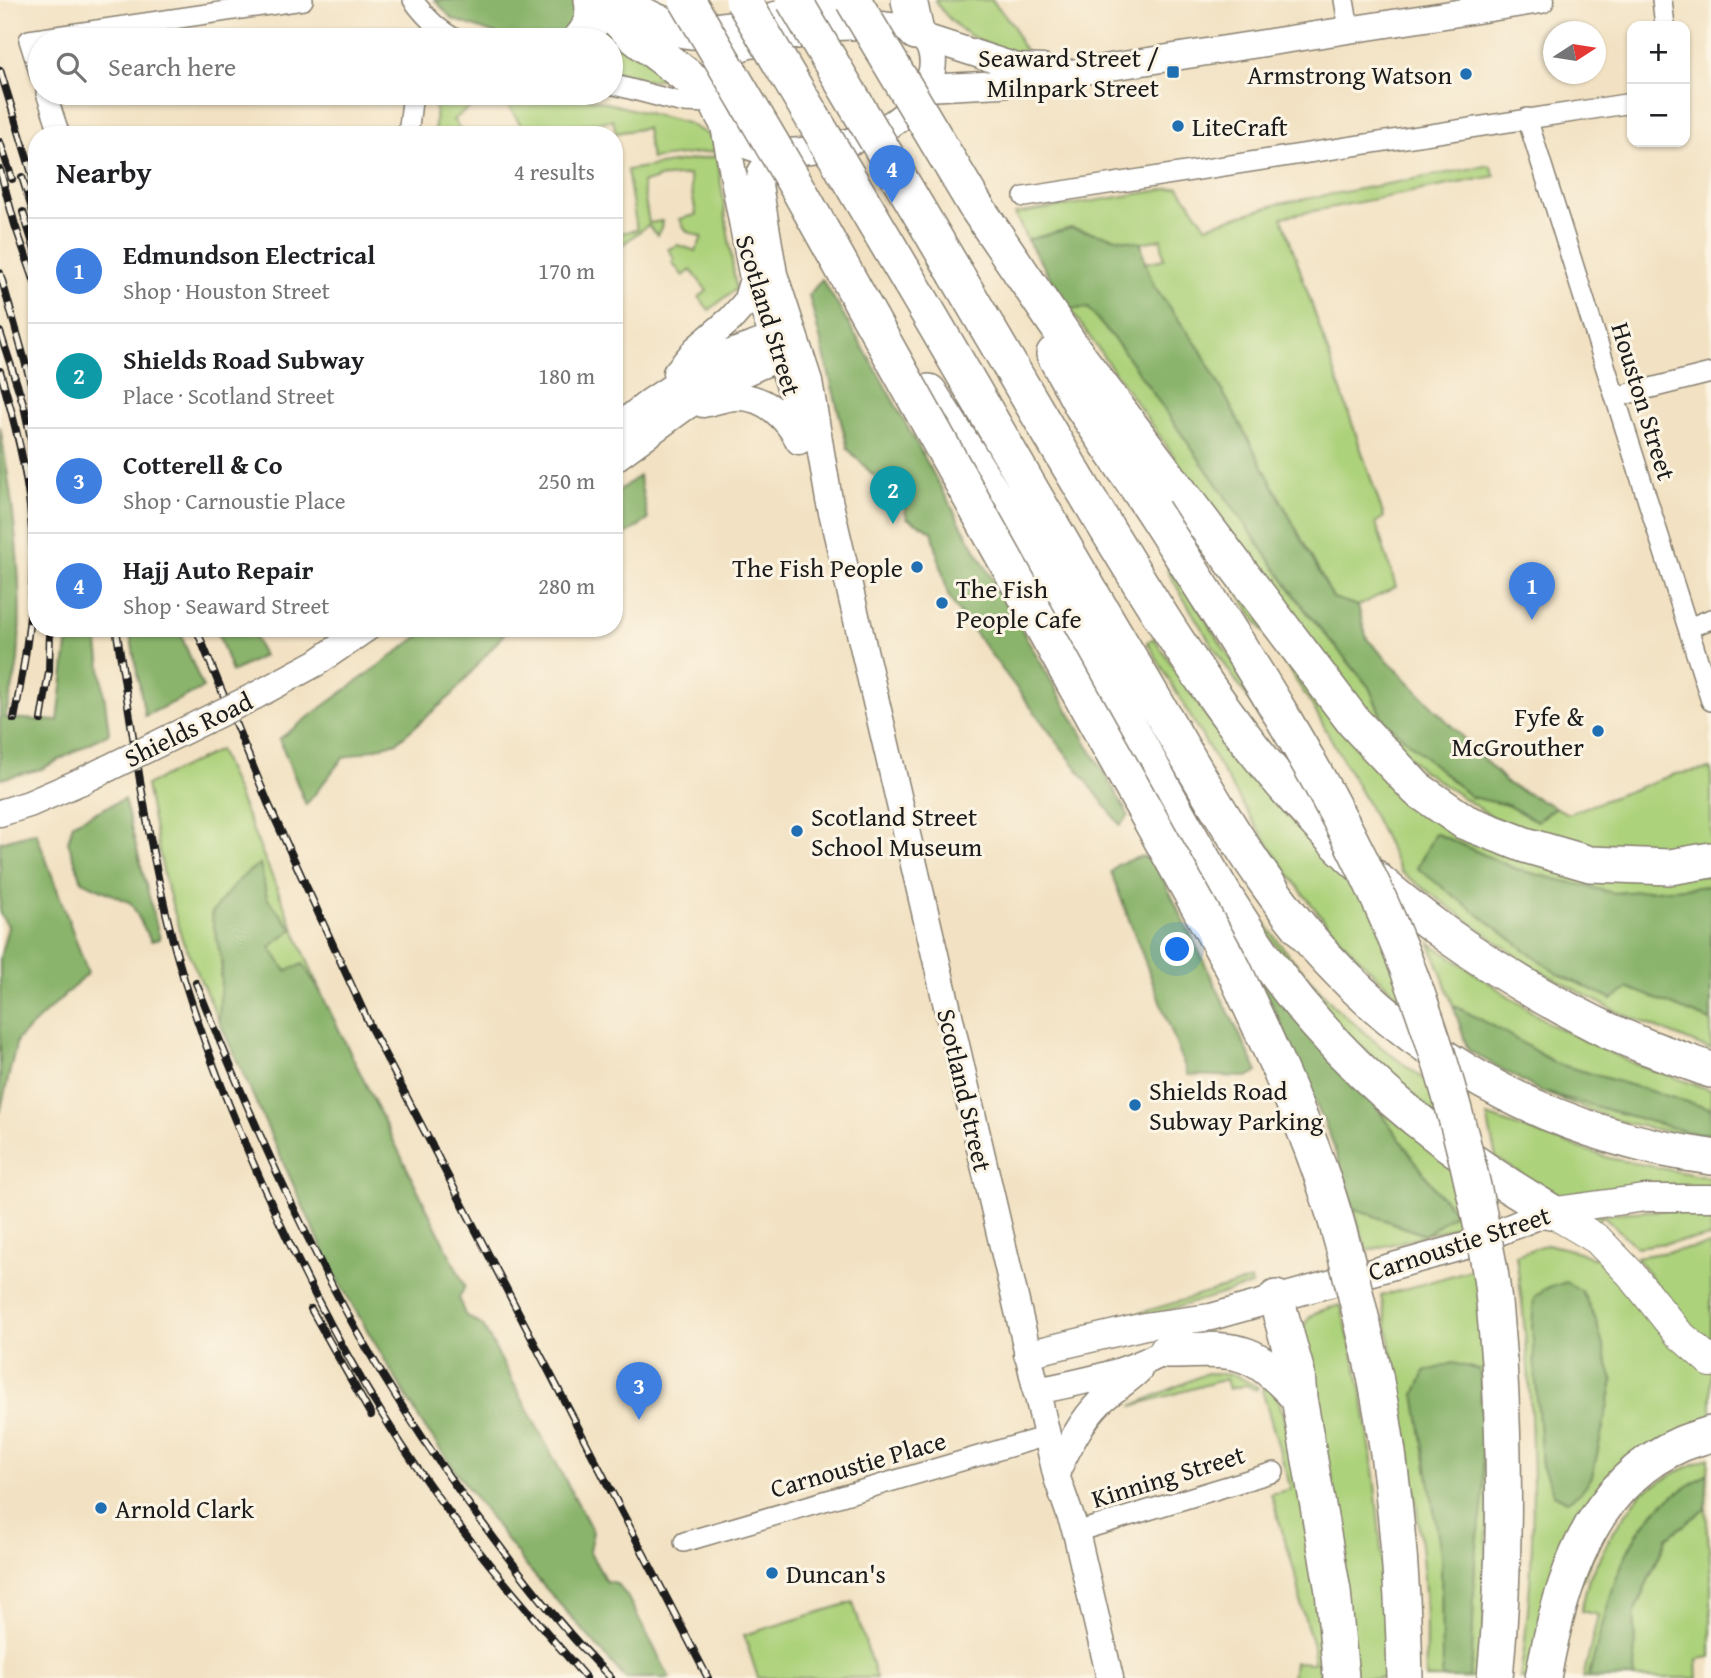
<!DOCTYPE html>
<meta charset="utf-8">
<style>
body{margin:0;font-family:"Gentium Book Plus",serif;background:#f6f6f6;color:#202124}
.controls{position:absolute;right:21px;top:21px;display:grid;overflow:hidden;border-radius:14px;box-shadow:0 2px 5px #0004}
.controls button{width:63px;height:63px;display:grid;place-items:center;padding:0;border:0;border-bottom:2px solid #e0e0e0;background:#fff;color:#202124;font:35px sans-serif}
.compass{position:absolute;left:1543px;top:21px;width:63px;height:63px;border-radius:50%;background:#fff;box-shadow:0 2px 5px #0004;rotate:78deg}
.you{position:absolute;left:1178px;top:950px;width:24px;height:24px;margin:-18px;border:5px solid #fff;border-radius:50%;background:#1a73e8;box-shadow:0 0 0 10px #1a73e833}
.badge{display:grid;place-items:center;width:46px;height:46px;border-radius:50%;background:#1f6fb2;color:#fff;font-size:23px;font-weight:700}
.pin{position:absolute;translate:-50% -58px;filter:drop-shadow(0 2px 4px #0008)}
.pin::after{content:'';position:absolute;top:37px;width:24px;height:21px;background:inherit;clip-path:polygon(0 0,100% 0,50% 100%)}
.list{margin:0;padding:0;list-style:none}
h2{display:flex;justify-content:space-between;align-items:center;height:91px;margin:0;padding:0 28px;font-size:30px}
h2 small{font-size:23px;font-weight:400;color:#757577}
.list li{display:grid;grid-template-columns:46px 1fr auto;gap:21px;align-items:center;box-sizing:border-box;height:105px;padding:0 28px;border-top:2px solid #e0e0e0}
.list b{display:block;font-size:26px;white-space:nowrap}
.list p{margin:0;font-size:23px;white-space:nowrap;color:#757577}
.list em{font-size:23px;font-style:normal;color:#757577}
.icon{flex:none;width:38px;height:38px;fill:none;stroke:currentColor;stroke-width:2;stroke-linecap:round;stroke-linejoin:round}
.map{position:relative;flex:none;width:1711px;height:1678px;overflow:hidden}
.search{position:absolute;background:#fff;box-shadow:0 2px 5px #0004;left:28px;top:28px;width:595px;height:77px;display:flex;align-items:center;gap:18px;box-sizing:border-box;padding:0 24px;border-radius:38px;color:#757577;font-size:26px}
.panel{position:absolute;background:#fff;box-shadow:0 2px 5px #0004;left:28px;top:126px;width:595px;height:511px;border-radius:28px}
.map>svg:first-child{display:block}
</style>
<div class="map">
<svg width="1711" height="1678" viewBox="0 0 1711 1678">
<rect width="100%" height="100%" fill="#fcf5e5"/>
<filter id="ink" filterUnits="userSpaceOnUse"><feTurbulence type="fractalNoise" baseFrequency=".0143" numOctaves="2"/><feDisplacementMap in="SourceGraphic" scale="14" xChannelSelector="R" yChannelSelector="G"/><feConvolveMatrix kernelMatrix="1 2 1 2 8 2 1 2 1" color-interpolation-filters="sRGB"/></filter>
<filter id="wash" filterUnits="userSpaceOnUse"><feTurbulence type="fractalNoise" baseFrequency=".00686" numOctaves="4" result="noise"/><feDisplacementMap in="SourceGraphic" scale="28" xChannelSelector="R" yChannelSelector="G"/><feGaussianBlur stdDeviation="1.57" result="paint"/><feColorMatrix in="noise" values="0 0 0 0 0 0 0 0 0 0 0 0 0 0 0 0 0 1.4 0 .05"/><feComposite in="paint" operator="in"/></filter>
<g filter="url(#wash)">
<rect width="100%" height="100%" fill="#f2e2c3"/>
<!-- green -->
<path fill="#add27c" stroke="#64774c" stroke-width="2" fill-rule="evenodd" d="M 935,0 L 992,0 L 1013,25 L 1021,45 L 1033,59 C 993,48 958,38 935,0 Z
M 608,17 L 677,78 L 645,80 L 611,70 L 611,40 L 597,40 Z
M 436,93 L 489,93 L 453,120 L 465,135 L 432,135 L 435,129 Z
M 499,93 L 567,93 L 687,123 L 707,134 L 714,142 L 716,151 L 651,159 L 646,128 L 616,133 L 613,120 L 535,132 L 535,135 L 523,135 L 526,132 Z
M 717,156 L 736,289 L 709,310 L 699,297 L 707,291 L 691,270 L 683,276 L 672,262 L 675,259 L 668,249 L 678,245 L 696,251 L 702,237 L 686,231 L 679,219 L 696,215 L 689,175 L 656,178 L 655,180 L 642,182 L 649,223 L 662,221 L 661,228 L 657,235 L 648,225 L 614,251 L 614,234 L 637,230 L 627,170 Z
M 1490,165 L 1495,176 L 1282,217 L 1384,517 L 1376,523 L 1396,587 L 1358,606 L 1333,598 L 1200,349 L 1155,288 L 1145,263 L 1164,259 L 1161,239 L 1141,243 L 1071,228 L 1027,240 L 1015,214 L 1179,187 L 1206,226 L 1278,204 Z
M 1088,308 L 1122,349 L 1305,610 L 1369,687 L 1383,720 L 1471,796 L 1507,805 L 1537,821 L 1555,807 L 1568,814 L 1675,774 L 1711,769 L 1711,847 L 1669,854 L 1608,853 L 1494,818 L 1423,771 L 1366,713 L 1199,492 L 1070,309 Z
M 1206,544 L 1450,824 L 1711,877 L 1711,886 L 1614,893 L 1518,870 L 1435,833 L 1629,988 L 1711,1021 L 1711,1050 L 1615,1011 L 1529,965 L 1401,872 L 1367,803 L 1312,705 Z
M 1172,567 L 1307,778 C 1254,712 1209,643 1167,570 Z
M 1154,638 L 1205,714 L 1254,777 L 1292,821 L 1343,873 L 1364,889 L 1412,1010 C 1386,985 1360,961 1336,934 C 1260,847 1206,741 1147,642 Z
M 219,750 L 321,993 L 303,964 L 286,971 L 269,946 L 292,929 L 267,898 L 260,864 L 211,914 L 222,962 L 219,1021 L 182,939 L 164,876 L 146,785 Z
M 1250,902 L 1286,952 L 1333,1005 L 1386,1051 L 1436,1088 L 1447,1126 L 1322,1010 L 1247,905 Z
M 1430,943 L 1553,1026 L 1635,1064 L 1711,1090 L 1711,1109 L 1555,1063 L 1504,1032 L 1453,1005 Z
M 1540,1091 L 1688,1132 L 1711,1134 L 1711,1141 L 1618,1121 Z
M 1379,1110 L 1456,1161 L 1468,1220 L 1458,1226 L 1367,1251 L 1353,1208 L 1424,1235 L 1456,1212 L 1438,1193 Z
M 1487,1116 L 1609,1158 L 1711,1178 L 1711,1191 L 1562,1200 L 1496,1158 Z
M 1711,1207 L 1711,1237 L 1636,1247 L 1603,1215 L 1595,1223 L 1585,1215 Z
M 1547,1244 L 1579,1252 L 1594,1259 L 1598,1252 L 1711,1371 L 1711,1421 L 1646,1449 L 1533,1678 L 1520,1678 C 1540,1542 1535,1391 1516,1255 ZM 1595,1318 L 1613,1381 L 1592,1477 L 1542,1466 L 1536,1369 Z
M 1711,1245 L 1711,1348 L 1670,1303 L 1636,1257 Z
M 1477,1268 L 1492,1396 L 1482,1678 L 1426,1678 C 1425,1650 1427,1621 1425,1592 C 1418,1493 1401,1393 1381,1296 Z
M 1251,1280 L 1252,1285 L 1087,1334 L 1086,1329 Z
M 1341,1305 C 1348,1337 1358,1368 1363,1400 C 1379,1492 1385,1585 1388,1678 L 1353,1678 L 1302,1330 C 1309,1311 1323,1310 1341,1305 Z
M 1207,1373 L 1235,1375 L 1258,1387 L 1256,1390 L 1246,1385 L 1229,1389 L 1226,1379 L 1132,1406 Z
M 1269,1385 L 1279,1401 L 1302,1484 L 1329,1678 L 1292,1678 L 1294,1662 L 1313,1663 L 1313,1646 L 1302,1609 L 1298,1583 L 1271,1494 L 1291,1489 L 1262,1390 Z
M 1709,1457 L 1708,1473 L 1654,1511 L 1620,1570 L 1588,1678 L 1583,1678 L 1598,1615 L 1581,1611 L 1589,1578 L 1613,1532 L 1641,1493 L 1677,1472 Z
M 1706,1508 L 1711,1574 L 1711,1657 L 1697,1659 L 1698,1678 L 1634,1678 L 1635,1611 L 1667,1538 Z
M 853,1602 L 876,1678 L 758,1678 L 744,1635 Z"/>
<!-- forest -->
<path fill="#8ab46c" stroke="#536844" stroke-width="2" d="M 435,0 L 584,0 L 571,40 L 513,40 L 452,19 Z
M 1071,228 L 1141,243 L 1145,263 L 1155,288 L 1200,349 L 1333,598 L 1358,606 L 1367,639 L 1508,784 L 1555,807 L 1537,821 L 1507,805 L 1471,797 L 1383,720 L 1369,687 L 1305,610 L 1122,349 L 1088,308 L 1070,309 L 1027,240 Z
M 822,279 L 874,366 L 962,526 L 1129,816 L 1120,825 L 955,607 L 948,595 L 932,531 L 907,518 L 895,470 L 874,476 L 848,449 L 809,295 Z
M 0,426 C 13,503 24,582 18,660 C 16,679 9,699 5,718 L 58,721 L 69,628 L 96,628 L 109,733 L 42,769 L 0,779 Z
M 639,476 L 648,520 L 614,542 L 614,494 Z
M 129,628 L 178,628 L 203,688 L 145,716 Z
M 216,628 L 251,628 L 263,656 L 232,672 Z
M 430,628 L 509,628 L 452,695 L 397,742 L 343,758 L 306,805 L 279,739 Z
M 124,799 L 160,939 L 151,941 L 131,903 L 82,881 L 68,842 L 73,823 Z
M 36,832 L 88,973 L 17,1040 L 0,1113 L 0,958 L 8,926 L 0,914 L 0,842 Z
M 1435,833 L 1518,870 L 1614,893 L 1711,886 L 1711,1021 L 1629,988 L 1612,999 L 1556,973 L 1417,868 Z
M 1142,856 L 1155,862 L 1258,1072 L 1247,1077 L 1188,1075 L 1111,872 L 1118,864 Z
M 260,864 L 267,898 L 293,929 L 270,947 L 286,971 L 303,964 L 321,993 L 465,1286 L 459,1298 L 465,1315 L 483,1326 L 593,1532 L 589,1551 L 606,1581 L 616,1583 L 627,1596 L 670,1678 L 625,1678 L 527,1567 L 470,1491 L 423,1425 L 333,1272 L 219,1021 L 222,962 L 211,914 C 225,896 240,875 260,864 Z
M 1254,965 L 1379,1110 L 1438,1193 L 1456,1212 L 1425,1235 L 1353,1208 L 1331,1138 Z
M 1453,1005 L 1504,1032 L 1555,1063 L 1711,1109 L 1711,1134 L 1688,1132 L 1540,1091 L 1468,1050 Z
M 1566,1282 L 1582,1291 L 1595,1318 L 1613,1381 L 1592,1477 L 1580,1493 L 1567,1501 L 1554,1494 L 1542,1466 L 1532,1328 L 1534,1297 L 1545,1289 Z
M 1453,1363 L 1480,1370 L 1484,1494 L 1475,1560 L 1472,1660 L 1469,1678 L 1442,1678 L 1441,1554 L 1415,1394 L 1425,1372 Z
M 1708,1473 L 1706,1508 L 1667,1538 L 1635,1610 L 1634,1678 L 1588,1678 C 1604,1623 1614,1558 1652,1514 C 1664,1499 1692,1485 1708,1473 Z"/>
</g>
<g filter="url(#ink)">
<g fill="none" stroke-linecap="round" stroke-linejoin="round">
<!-- street casing -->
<g stroke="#877f70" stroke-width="22">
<path id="street" d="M 413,0 C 426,18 439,31 458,40
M 1344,0 L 1349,29
M 1662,0 L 1665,26
M 40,75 L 29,40 L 303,0
M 611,84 L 680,102 L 712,103
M 46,93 L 60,135
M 1527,118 L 1711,701
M 408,135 L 413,93
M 1024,197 L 1632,103
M 1615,397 L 1711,373
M 1688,628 L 1711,619
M 1076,1532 L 1274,1472
M 684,1542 L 1047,1436"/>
</g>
<!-- secondary casing -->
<g stroke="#877f70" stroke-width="29">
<path id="secondary" d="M 883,25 C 894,27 911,27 919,34 C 952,61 919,106 893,123 C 858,145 770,167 735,138 C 722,127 714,108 708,92 C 714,71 725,57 745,46 L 838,27 Z
M 921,36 L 1017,67 L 1043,68
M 926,88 L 1001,84 L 1541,0
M 724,126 L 753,279 L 804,428
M 774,153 L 761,172 L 759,185 L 774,274 L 809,381 L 829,500 L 1057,1478 L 1076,1532 L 1110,1678
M 676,373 L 696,349 L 731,319 L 746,302 L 753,279
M 703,404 C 714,402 726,397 737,397 C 765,396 787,418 799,441
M 614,430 L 651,401 L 714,359 L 787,333
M 614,459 L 684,408 L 732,378 L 794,351
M 255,696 L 316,663 L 367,628
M 0,813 L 29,804 L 82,781
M 1027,1354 L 1145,1326 L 1211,1317 L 1465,1246 L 1550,1211 L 1645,1198 L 1711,1198
M 1036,1391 C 1086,1381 1142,1371 1182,1340
M 1056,1473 C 1068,1448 1080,1422 1100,1402 C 1112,1390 1127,1382 1139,1370"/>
</g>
<!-- primary casing -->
<g stroke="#877f70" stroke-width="32">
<path id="primary" d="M 1550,1211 L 1597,1239 L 1630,1273 L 1678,1333 L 1711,1362"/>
</g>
<!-- highway casing -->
<g stroke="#877f70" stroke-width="38">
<path id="highway" d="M 618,0 C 640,14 665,29 692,31 C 724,34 805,15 833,0
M 909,0 L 916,32
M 606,7 L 633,35 L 708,92
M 580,40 C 591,29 595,16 592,0
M 975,205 L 1075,352 L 1173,483 L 1354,722 L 1417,789 L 1465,822 L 1525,845 L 1590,864 L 1670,867 L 1711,860
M 956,274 C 1009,364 1061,454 1115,542 C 1176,643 1239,741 1320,826 C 1398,907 1495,974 1595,1024 C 1632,1043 1672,1056 1711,1070
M 910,282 C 987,412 1061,544 1139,674 C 1183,748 1225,826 1276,896 C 1380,1040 1535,1133 1711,1157
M 1054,354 L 1082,406 L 1153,511
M 929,392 C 997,499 1063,608 1125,719 C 1183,822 1237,933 1316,1023 C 1382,1099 1463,1160 1550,1211
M 1276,1298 L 1297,1373 L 1299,1398 L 1333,1591 L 1341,1678
M 1167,1351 C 1238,1350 1249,1344 1299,1398
M 1375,1376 C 1395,1476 1403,1576 1405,1678
M 1495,1678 C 1505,1572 1506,1468 1499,1361
M 1543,1678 C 1559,1588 1588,1484 1681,1444 C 1690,1440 1701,1437 1711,1434"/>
</g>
<!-- street -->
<use href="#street" stroke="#fff" stroke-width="19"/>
<!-- secondary -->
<use href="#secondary" stroke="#fff" stroke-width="26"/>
<!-- primary -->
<use href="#primary" stroke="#fff" stroke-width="30"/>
<!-- highway -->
<use href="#highway" stroke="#fff" stroke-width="35"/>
<!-- rail casing -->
<g stroke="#1c1c1c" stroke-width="8">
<path id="rail" d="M 0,70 L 37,190
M 0,142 L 12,179
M 0,170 L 15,225 L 37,288
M 22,177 L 37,224
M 23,212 L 37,256
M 0,273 L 37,404
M 0,332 L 24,406 L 37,467
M 0,371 C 13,415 25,460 30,506 C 38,578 28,649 14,719
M 116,628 C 133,732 146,838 173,941 C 192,1012 219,1083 248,1151 C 299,1271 360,1390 437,1496 C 483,1560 535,1619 586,1678
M 196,628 L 268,803 L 371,1028 L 708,1678
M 41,720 L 49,672 L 50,628
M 196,983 C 238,1086 281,1188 333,1287 C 378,1374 433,1457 492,1536 C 529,1586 567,1634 611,1678
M 311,1309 L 371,1415"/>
</g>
<!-- rail -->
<use href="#rail" stroke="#fcf5e5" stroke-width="5" stroke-dasharray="16" stroke-linecap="butt"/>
<!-- secondary-bridge casing -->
<g stroke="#877f70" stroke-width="29" stroke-linecap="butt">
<path id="secondary-bridge" d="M 82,781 L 255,696"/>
</g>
<!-- highway-bridge casing -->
<g stroke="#877f70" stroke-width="38" stroke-linecap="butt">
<path id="highway-bridge" d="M 687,0 L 799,190 L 1233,968 C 1261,1028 1289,1088 1312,1149 C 1340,1222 1357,1300 1375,1376
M 743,0 L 910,282
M 794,0 L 956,274
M 853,0 L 975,205
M 1153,511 C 1231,633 1312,755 1373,886 C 1429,1008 1467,1140 1490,1271 C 1495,1301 1496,1331 1499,1361"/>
</g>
<!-- secondary-bridge -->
<use href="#secondary-bridge" stroke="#fff" stroke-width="26"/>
<!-- highway-bridge -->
<use href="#highway-bridge" stroke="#fff" stroke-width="35"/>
</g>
</g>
<!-- markers -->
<g fill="#1f6fb2" stroke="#fcf5e5" stroke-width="2.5">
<rect x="1166" y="65" width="14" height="14" rx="3.5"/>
<circle cx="1466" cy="74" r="7"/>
<circle cx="1178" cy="126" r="7"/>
<circle cx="917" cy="567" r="7"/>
<circle cx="942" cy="603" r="7"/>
<circle cx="1598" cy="731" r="7"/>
<circle cx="797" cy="831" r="7"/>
<circle cx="1135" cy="1105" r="7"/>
<circle cx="101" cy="1508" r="7"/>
<circle cx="772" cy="1573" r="7"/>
</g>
<g text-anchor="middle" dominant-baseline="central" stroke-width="6" stroke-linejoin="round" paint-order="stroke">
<!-- poi labels -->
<g font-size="26" fill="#1c1c1c" stroke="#fcf5e5" text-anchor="start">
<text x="1159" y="57" text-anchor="end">Seaward Street /<tspan x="1159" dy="30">Milnpark Street</tspan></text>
<text x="1452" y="74" text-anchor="end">Armstrong Watson</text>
<text x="1192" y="126">LiteCraft</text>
<text x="903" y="567" text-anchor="end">The Fish People</text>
<text x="956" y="588">The Fish<tspan x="956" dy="30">People Cafe</tspan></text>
<text x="1584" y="716" text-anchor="end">Fyfe &amp;<tspan x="1584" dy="30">McGrouther</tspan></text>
<text x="811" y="816">Scotland Street<tspan x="811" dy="30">School Museum</tspan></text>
<text x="1149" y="1090">Shields Road<tspan x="1149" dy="30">Subway Parking</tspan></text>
<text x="115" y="1508">Arnold Clark</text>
<text x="786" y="1573">Duncan's</text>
</g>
<!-- street labels -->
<g font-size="26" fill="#1c1c1c" stroke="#fcf5e5">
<text transform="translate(769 315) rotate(73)">Scotland Street</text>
<text transform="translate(1644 401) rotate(73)">Houston Street</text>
<text transform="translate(188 729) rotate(-26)">Shields Road</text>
<text transform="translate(965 1090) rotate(77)">Scotland Street</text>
<text transform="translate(1459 1243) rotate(-18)">Carnoustie Street</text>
<text transform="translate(858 1464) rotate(-16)">Carnoustie Place</text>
<text transform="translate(1168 1476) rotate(-17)">Kinning Street</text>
</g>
</g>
</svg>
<div class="controls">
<button>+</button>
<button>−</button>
</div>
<svg class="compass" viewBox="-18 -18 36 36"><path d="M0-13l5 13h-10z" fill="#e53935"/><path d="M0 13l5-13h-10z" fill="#757577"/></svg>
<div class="you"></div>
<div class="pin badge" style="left:1532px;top:620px;background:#3f7fe0">1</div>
<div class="pin badge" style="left:893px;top:524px;background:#0f9aa8">2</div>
<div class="pin badge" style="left:639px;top:1420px;background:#3f7fe0">3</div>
<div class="pin badge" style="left:892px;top:203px;background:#3f7fe0">4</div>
<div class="search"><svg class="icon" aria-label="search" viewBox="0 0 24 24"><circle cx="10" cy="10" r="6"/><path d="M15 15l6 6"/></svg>Search here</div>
<section class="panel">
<h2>Nearby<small>4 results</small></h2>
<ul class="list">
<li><span class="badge" style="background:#3f7fe0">1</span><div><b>Edmundson Electrical</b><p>Shop · Houston Street</p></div><em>170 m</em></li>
<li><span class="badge" style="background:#0f9aa8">2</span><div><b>Shields Road Subway</b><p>Place · Scotland Street</p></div><em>180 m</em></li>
<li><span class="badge" style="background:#3f7fe0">3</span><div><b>Cotterell &amp; Co</b><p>Shop · Carnoustie Place</p></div><em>250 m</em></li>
<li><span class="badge" style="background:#3f7fe0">4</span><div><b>Hajj Auto Repair</b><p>Shop · Seaward Street</p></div><em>280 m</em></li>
</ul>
</section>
</div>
